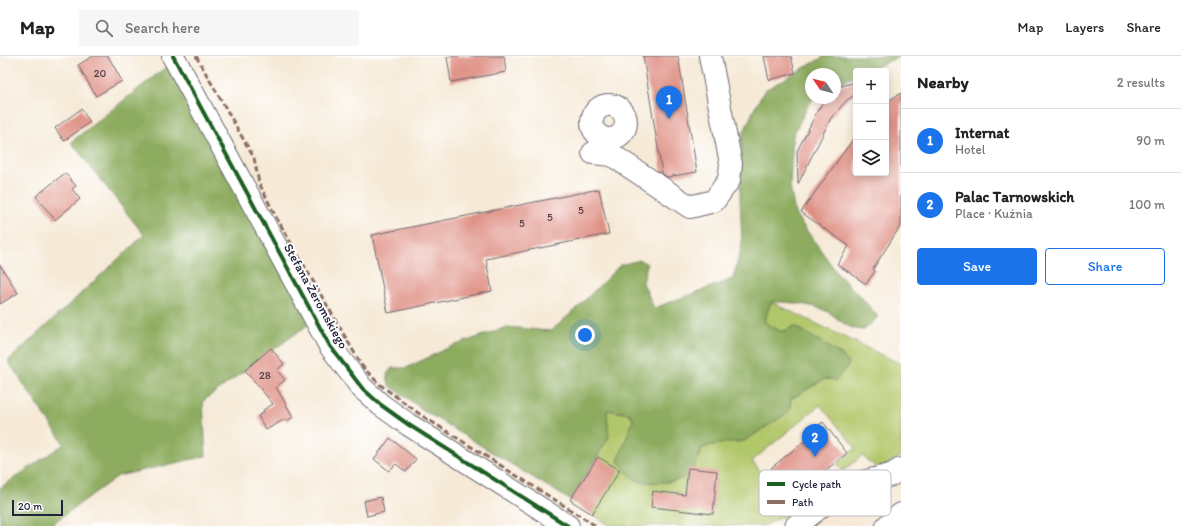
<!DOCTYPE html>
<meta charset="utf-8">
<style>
body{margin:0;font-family:Itim,sans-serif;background:#f6f6f6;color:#222}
.controls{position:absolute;right:12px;top:12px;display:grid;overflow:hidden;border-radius:4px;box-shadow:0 2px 10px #0003}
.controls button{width:36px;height:36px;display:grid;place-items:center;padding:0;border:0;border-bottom:1px solid #e0e0e0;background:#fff;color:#222;font:20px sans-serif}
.compass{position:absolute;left:805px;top:12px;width:36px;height:36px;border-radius:50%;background:#fff;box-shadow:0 2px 10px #0003;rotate:305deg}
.scale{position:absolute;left:12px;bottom:10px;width:51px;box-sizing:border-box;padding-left:4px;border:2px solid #22223b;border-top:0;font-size:11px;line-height:14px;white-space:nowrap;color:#22223b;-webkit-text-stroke:3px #fff;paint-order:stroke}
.you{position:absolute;left:585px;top:279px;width:14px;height:14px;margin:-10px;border:3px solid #fff;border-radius:50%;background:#1a73e8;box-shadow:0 0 0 6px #1a73e833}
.badge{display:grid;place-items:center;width:26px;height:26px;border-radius:50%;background:#1a73e8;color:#fff;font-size:13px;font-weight:700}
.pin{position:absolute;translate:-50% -33px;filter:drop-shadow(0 1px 2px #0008)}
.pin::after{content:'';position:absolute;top:21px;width:14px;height:12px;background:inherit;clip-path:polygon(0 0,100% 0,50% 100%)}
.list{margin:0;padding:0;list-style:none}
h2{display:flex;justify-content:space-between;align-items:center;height:52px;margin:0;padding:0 16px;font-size:17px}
h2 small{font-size:13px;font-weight:400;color:#767676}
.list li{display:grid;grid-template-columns:26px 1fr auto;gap:12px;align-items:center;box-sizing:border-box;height:64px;padding:0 16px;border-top:1px solid #e0e0e0}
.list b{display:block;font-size:15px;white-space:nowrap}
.list p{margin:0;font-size:13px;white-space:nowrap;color:#767676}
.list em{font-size:13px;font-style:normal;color:#767676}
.actions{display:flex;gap:8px;padding:12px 16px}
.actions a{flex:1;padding:9px 0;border:1px solid #1a73e8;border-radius:4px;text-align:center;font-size:14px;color:#1a73e8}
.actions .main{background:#1a73e8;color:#fff}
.icon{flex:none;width:22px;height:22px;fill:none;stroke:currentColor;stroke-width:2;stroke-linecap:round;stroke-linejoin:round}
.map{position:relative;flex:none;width:901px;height:470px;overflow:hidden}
header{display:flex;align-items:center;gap:24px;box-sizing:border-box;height:56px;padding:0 20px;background:#fff;border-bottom:1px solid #e0e0e0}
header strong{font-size:19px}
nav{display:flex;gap:22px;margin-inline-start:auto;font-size:14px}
.search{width:280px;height:36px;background:#f6f6f6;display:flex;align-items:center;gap:10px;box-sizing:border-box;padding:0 14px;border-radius:4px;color:#767676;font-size:15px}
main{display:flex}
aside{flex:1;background:#fff}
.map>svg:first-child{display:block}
</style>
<header>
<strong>Map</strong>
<div class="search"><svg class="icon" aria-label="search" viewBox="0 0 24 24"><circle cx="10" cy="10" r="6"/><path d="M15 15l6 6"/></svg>Search here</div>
<nav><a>Map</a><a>Layers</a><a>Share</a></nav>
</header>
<main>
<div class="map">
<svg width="901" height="470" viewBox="0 0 901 470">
<rect width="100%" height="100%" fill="#fff"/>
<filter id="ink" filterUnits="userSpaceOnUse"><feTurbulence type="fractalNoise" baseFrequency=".025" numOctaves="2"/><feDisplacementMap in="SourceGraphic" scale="8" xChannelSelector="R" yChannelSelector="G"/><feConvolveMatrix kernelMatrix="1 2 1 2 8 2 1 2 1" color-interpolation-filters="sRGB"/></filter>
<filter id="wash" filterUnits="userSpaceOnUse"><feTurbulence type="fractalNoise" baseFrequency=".012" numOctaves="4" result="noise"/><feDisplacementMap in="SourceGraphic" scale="16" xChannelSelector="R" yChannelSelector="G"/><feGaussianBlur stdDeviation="0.9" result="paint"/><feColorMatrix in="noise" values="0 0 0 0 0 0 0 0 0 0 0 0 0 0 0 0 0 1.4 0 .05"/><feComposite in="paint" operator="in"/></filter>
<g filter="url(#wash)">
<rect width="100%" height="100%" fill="#f6ead7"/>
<!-- green -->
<path fill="#b2c76b" stroke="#6a7453" d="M 771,246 L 901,308 L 901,400 L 886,409 L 876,411 L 862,400 L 843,415 L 837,408 L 856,392 L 820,349 L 752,405 L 786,447 L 804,433 L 811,441 L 791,456 L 764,470 L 611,470 L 570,444 L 598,401 L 607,354 L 630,358 L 633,364 L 624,389 L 699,403 L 701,393 L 711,389 L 744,385 L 789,356 L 791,343 L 824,323 L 843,300 L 795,270 L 782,276 L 764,266 Z"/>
<!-- forest -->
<path fill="#8dac5f" stroke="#58674d" d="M 825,0 L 901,0 L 866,15 L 856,15 L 856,19 L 835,29 L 835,18 L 811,18 L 811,42 L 815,42 L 810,46 L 793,79 L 790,129 L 795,158 L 837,217 L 863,243 L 878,261 L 864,274 C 845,273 842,264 826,255 C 815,249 784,245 771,246 L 764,266 L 782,276 L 795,270 L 843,300 L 849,309 L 836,324 L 824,323 L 791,343 L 789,356 L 744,385 L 711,389 L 701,393 C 699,402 694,414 687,420 C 679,427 648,428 638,425 C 631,422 623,411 618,405 L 633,364 L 630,358 L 607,354 L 609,381 L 570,444 L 426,356 L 389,329 L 387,318 L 392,312 L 406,312 L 450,291 L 507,271 L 551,275 L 577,252 L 620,209 L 640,204 L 647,208 L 643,227 L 654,252 L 733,223 L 742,188 L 740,141 L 742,81 L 753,55 L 765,34 Z
M 175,4 L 316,263 L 203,345 L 206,400 L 118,420 L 52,468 L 52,470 L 0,470 L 0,432 L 64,388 L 8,305 L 144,179 L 71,86 Z"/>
<g id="blocks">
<!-- building -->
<path fill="#df9084" d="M 93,0 L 108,0 L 122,25 L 96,40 L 78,9 Z
M 455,0 L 504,0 L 506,16 L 451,26 L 447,1 Z
M 643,0 L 678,0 L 697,116 L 667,121 L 662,117 Z
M 764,0 L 791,0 L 795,17 L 769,24 Z
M 856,26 L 856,38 L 846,45 L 831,62 L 798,128 L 797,95 L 818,54 L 826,42 L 835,42 L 835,35 L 841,30 Z
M 901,37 L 901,169 L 873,213 L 875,215 L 866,228 L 837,208 L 849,190 L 801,156 L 856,79 L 856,117 L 886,117 L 886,46 Z
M 81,53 L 90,66 L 64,85 L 55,72 Z
M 65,117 L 76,130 L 72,133 L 80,143 L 55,164 L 36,140 Z
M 599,133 L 609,178 L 486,203 L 492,235 L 388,257 L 372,179 Z
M 0,209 L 18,237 L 0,248 Z
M 271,292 L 284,308 L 277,314 L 285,324 L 276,331 L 293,361 L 287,365 L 285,363 L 266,374 L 258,360 L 264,356 L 263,354 L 273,348 L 245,314 Z
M 823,366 L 847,397 L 815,423 L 812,420 L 791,437 L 771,412 L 812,379 L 810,376 Z
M 390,382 L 416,403 L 406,416 L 396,408 L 389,415 L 374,403 Z
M 598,401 L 620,414 L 592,458 L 570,444 Z
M 688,412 L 717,415 L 713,458 L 651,451 L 653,435 L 685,439 Z
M 381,441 L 384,456 L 367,460 L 364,445 Z"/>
</g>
</g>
<g filter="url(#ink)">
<use href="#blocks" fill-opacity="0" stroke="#6c6872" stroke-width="1"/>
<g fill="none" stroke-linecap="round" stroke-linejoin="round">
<!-- minor casing -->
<g stroke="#6c6872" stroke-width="24">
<path id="minor" d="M 173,0 L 330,290 L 362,332 L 381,349 L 409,369 L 568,470
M592 66a17 17 0 1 1 34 0a17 17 0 1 1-34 0Z
M 593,97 L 612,99 L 690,151 L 714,145 L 729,124 L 731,108 L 710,0
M 796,470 L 847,430 L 891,419 L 901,413
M 887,470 L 901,458"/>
</g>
<!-- minor -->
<use href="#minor" stroke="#fff" stroke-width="22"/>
<!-- quiet -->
<path stroke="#8d6e63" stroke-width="3" stroke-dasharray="6 3" stroke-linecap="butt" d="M 196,0 L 254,102 L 259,127 L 276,161 L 362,310 L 379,328 L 421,359 L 596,470"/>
<!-- cycleway casing -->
<g stroke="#fff" stroke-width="6">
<path id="cycleway" d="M 173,0 L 330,290 L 362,332 L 381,349 L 409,369 L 568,470"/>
</g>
<!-- cycleway -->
<use href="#cycleway" stroke="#1b5e20" stroke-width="4"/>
</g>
</g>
<g text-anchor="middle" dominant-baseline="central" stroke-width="4" stroke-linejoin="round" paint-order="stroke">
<!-- number labels -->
<g font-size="11" fill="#513e4d">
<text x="100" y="17">20</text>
<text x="581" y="154">5</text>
<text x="550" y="161">5</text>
<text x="522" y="167">5</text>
<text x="265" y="319">28</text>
</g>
<!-- street labels -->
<g font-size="13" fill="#22223b" stroke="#fff">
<text transform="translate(316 240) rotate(61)">Stefana Żeromskiego</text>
</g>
</g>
<!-- legend -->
<rect x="759" y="414" width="132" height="46" rx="6" fill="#fff" stroke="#bdbdc4" stroke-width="1"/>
<rect x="767" y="426" width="18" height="4" fill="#1b5e20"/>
<rect x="767" y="444" width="18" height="4" fill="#8d6e63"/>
<g font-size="11" fill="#22223b">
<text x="792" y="432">Cycle path</text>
<text x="792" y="450">Path</text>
</g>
</svg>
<div class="controls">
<button>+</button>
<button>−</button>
<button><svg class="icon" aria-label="layers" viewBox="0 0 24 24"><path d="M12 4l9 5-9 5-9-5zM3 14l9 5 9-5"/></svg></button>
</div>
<svg class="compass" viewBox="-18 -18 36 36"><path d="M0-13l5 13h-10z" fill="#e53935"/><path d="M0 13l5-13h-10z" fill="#767676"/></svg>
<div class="scale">20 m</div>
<div class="you"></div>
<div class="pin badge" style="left:669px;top:63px">1</div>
<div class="pin badge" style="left:815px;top:401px">2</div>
</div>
<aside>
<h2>Nearby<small>2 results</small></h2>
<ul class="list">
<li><span class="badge">1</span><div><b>Internat</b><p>Hotel</p></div><em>90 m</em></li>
<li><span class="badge">2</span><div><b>Palac Tarnowskich</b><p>Place · Kuźnia</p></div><em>100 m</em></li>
</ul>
<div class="actions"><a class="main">Save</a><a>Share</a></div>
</aside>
</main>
